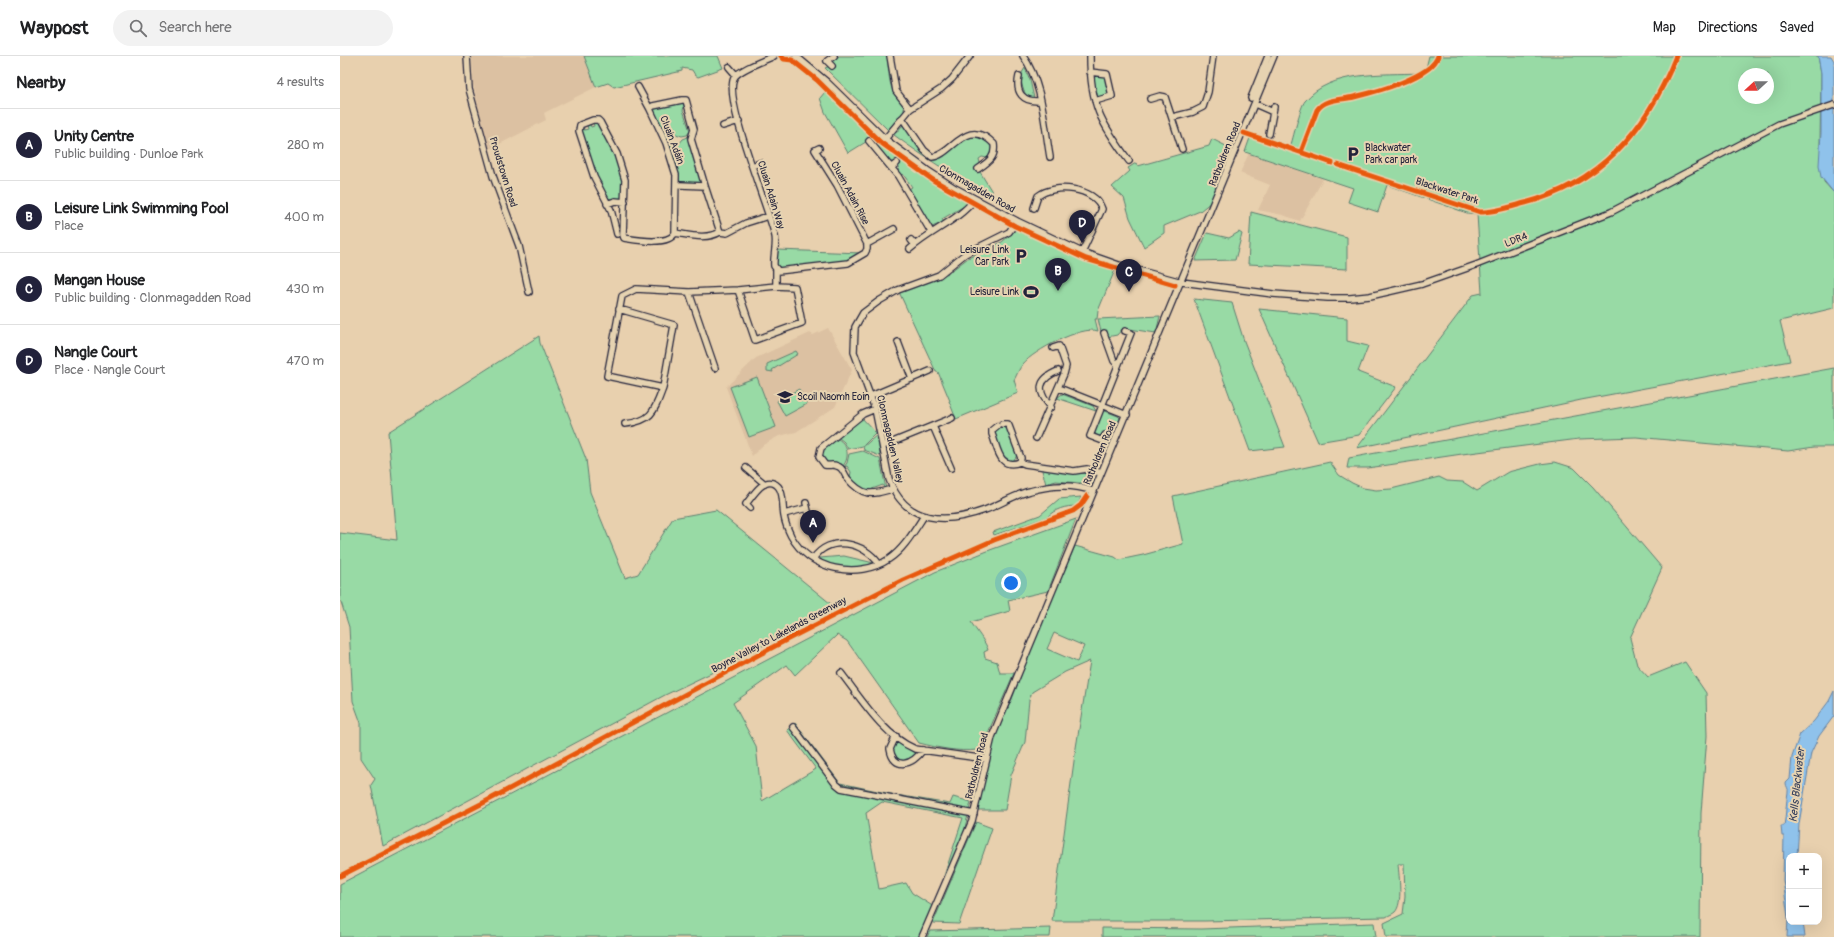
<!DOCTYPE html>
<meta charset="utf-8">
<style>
body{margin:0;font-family:Pangolin,sans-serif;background:#f2f2f2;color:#202124}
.controls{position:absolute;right:12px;bottom:12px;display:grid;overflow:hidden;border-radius:8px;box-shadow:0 4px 16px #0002}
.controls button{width:36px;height:36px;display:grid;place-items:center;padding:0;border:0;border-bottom:1px solid #e0e0e0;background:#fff;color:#202124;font:20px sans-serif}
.compass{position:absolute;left:1398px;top:12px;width:36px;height:36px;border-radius:50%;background:#fff;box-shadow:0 4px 16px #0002;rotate:249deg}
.you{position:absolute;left:671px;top:527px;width:14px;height:14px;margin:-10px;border:3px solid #fff;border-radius:50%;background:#1a73e8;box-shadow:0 0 0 6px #1a73e833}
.badge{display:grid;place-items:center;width:26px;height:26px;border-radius:50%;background:#22223b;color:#fff;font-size:13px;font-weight:700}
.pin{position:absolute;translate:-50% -33px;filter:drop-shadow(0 1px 2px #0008)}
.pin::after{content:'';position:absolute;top:21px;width:14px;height:12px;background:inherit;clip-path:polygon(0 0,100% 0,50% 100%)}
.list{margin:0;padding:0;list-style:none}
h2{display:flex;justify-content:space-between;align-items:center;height:52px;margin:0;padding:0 16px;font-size:17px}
h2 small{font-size:13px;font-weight:400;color:#757577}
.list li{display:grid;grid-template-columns:26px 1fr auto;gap:12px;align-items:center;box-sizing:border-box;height:72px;padding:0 16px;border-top:1px solid #e0e0e0}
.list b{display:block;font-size:15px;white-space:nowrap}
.list p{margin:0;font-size:13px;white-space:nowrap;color:#757577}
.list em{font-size:13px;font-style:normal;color:#757577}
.icon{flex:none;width:22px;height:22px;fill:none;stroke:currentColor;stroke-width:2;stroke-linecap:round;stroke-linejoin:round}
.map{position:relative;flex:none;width:1494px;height:881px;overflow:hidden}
header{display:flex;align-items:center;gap:24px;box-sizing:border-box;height:56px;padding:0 20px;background:#fff;border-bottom:1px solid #e0e0e0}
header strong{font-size:19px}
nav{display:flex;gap:22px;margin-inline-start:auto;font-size:14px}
.search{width:280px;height:36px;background:#f2f2f2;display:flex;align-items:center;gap:10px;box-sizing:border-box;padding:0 14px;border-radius:22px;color:#757577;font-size:15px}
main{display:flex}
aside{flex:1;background:#fff}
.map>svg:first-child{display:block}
</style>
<header>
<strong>Waypost</strong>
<div class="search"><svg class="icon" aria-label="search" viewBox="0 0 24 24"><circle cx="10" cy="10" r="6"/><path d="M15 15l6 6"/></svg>Search here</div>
<nav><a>Map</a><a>Directions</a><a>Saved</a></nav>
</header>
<main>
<aside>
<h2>Nearby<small>4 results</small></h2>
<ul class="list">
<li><span class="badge">A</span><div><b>Unity Centre</b><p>Public building · Dunloe Park</p></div><em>280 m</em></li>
<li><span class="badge">B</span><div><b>Leisure Link Swimming Pool</b><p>Place</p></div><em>400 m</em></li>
<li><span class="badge">C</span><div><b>Mangan House</b><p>Public building · Clonmagadden Road</p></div><em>430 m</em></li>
<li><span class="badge">D</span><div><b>Nangle Court</b><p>Place · Nangle Court</p></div><em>470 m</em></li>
</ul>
</aside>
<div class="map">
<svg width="1494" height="881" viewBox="0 0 1494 881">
<rect width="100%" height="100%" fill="#e8d0ae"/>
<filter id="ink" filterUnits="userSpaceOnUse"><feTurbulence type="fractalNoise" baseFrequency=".025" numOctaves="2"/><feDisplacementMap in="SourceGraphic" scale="8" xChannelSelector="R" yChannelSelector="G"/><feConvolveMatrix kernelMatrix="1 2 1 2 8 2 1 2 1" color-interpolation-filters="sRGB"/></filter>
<g filter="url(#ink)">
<!-- built -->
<path fill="#dcc1a2" d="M 132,0 L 244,0 L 256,31 L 204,57 L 206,64 L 150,93 L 142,66 L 133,28 Z
M 909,97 L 983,123 L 960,165 L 943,159 L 918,154 L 930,129 L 900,117 Z
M 488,272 L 512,314 L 495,351 L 456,376 L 439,380 L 423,389 L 412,400 L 386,331 L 416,302 L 470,277 L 473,279 Z"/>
<!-- green -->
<path fill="#98daa5" stroke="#5d7e70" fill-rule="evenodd" d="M 244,0 L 378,0 L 383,12 L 358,21 L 355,19 L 352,14 L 342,12 L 342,15 L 274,31 L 268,27 L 256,31 Z
M 499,0 L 547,0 C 549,12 548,28 555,39 C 558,44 565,48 564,55 L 548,74 L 485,12 L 492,9 L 492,5 Z
M 1089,0 L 1478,0 L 1481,17 L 1480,88 L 1484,126 L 1494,137 L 1494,252 L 1440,265 L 1450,305 L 1241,344 L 1017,392 L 1133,239 L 1142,237 L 1137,158 L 1127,157 L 1047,129 L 1038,156 L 1008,146 L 1013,132 L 905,96 L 911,79 L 950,92 C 953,83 960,51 965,45 C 991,14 1043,19 1079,17 L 1086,12 ZM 1404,18 L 1428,18 L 1428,42 L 1404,42 Z
M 685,12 L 690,24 L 694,42 C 682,41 683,30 680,20 Z
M 756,19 L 766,19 L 769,38 L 767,40 L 756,42 L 754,21 Z
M 485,36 L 546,93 L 587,122 L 628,146 L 626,149 L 602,163 L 604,166 L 592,171 L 569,133 L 572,131 L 563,118 L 560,119 L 558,116 L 559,109 L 554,105 L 552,106 L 549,105 L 529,84 L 508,97 L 485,56 L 480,42 Z
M 340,47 L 343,47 L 344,51 L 343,54 L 350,75 L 347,79 L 342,80 L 336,78 L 333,83 L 327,84 L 313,53 L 339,48 Z
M 253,66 L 259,68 C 272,94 284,112 283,142 L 268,143 L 260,129 L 262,128 L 254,117 L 256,117 L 254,109 L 252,109 L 241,72 L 243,70 L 244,74 L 248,73 L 247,69 L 250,67 L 251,71 L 254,70 Z
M 563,69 L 593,103 C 607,100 615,87 627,82 C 639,77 661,90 647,102 L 642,101 L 639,103 L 640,107 L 637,111 L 654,139 L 651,142 C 618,122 585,102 554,79 Z
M 348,81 C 351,97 356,111 361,126 L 360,127 L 340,126 L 329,87 L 333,86 L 339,88 L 343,83 Z
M 872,83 L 894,94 L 871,146 L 860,155 L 824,170 L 824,177 L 804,191 L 790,162 L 784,142 L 772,131 L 790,115 L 788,112 L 796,107 L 798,110 L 869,90 Z
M 911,156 L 1007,181 L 1007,213 L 908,208 Z
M 678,172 L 743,202 L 775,214 L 758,255 L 757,263 L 755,263 L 758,275 C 742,269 693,295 683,308 C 679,312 677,319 674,324 L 678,337 L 616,363 L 609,345 L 610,345 L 598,316 L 596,316 L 559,236 L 583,228 L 605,217 L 607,218 L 628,202 L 662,186 Z
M 899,176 L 902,178 L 895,204 L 855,205 L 867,177 L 889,182 Z
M 437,194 L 522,197 L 520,199 L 502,207 L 440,213 L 436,210 Z
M 854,243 L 892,247 L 904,285 L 945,391 L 910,395 Z
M 919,253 L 1007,262 L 1007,285 L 1028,290 L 1018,316 L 1056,331 L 1019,379 L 978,386 Z
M 820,260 L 816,277 L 783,272 L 777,279 L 767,281 L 767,274 L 761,276 L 758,263 Z
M 199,280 L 200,287 L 246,403 L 250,436 L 285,522 L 298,518 L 333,462 L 376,454 L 496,552 L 470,563 L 388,609 L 325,639 L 43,790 L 31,729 L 35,723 L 21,702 L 21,667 L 13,645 L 9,571 L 0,543 L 0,477 L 57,484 L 48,376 Z
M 456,295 L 458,298 L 432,314 L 433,316 L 427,315 L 427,308 Z
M 1494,312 L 1494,391 L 1474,391 L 1448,395 L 1296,381 L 1239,383 L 1122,398 L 1028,412 L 1007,412 L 1009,402 Z
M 417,321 L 436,371 L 409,381 L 390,331 Z
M 459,333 L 467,348 L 445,360 L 437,345 Z
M 722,338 L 753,350 L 756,355 L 717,342 Z
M 765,355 L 778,360 L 780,362 L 768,390 L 765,389 L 768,380 L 762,378 L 758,381 L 754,376 L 761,356 Z
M 522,362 L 535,376 L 535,378 L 523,390 L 508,393 L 504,386 L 499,382 Z
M 659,371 L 664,371 L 668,373 C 670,380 676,389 677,397 C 677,405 668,407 663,402 C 659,397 656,385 654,378 Z
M 537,379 L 538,380 L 540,400 L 524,394 L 523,391 Z
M 498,383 C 508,389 510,401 503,410 L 499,407 L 485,406 L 483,402 L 483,394 Z
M 523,395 L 540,403 L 546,433 L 544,433 L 543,429 L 532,433 L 533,437 L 526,435 L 510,422 L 511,416 L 507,410 L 504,411 L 507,407 L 509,398 Z
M 990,406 L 999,419 L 1012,427 L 1023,432 L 1036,434 L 1051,433 L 1099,421 L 1107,425 L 1123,426 L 1137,435 L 1168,416 L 1200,408 L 1215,406 L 1234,412 L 1253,431 L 1322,512 L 1290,582 L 1297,609 L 1308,621 L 1345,606 L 1366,637 L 1367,680 L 1361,757 L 1360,881 L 1046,881 L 1044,867 L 1063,858 L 1065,841 L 1064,808 L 1058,808 C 1059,820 1063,848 1055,856 C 1053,858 1049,859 1046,861 L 865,865 L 712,865 L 735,698 L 750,605 L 725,616 L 692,636 L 689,644 L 685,686 L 671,719 L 665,754 L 638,754 L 652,691 L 659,670 L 672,643 L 699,572 L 735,490 L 775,501 L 779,504 L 803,499 L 843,488 L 833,440 ZM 714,577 L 744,590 L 737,606 L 707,593 Z
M 701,411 L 754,419 L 752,428 L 716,425 L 706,428 Z
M 741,441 L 737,450 C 725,450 715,453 707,461 L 654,479 L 653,476 L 700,459 L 719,443 Z
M 736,463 L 708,535 L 668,544 L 670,555 L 631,566 C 635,573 647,588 648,594 L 644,596 L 645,602 L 657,606 L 660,617 L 674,617 L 644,686 L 638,694 C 617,696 599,692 579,687 L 507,585 L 497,579 L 455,619 L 447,609 L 393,647 L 416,690 L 422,745 L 476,713 L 447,674 L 455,667 L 500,727 L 556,739 L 610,748 L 613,741 L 631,746 L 624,776 L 608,818 L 603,823 L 623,762 L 542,746 L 526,757 L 539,833 L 566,827 L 572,837 L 594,851 L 579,881 L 0,881 L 0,828 L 595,516 L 650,494 Z
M 504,500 L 534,507 C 521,515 499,513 486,507 C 482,505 481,503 480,502 Z
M 557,685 L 577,695 L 576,699 L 566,705 L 557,703 L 552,693 Z
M 636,766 L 652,772 L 619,868 L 593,867 Z
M 1034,867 L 1036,881 L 762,881 L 762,872 L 861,873 Z
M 711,872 L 710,881 L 587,881 L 590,875 Z"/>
<!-- water -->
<path fill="#8fc2eb" stroke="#6382a5" d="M 1478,0 L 1491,0 L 1494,5 L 1494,137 L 1481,121 L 1479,109 L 1481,77 L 1481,17 Z
M 1494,635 L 1494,660 L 1479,680 L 1471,697 L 1459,768 L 1457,800 L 1449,800 L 1449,866 L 1463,866 L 1465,881 L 1447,881 L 1448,862 L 1443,824 L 1444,780 L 1442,780 L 1441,770 L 1444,770 C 1446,759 1446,747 1448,736 C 1449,732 1446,731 1446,727 L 1450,723 L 1452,701 L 1460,678 L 1474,665 L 1489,645 Z"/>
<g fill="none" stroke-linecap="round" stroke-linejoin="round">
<!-- minor casing -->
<g stroke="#22223b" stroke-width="8">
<path id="minor" d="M 127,0 L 129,33 L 153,120 L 179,190 L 189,236
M 434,0 C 425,4 398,14 394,22 C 383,44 428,150 435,180 C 437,189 433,200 434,210 L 438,215 L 508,207 L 525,197 L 527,193 L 527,188 L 497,129 L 475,94 L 479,92
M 456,0 L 487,26 L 545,83 L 587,114 L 615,132 L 677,165 L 742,196 L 779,209 L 842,226 L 933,238 L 988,242 L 1010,242 L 1030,240 L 1082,228 L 1136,209 L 1271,156 L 1439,68 L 1494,49
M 550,0 L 556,35 L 570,53
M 683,0 C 703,28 704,67 710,101
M 750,0 C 750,49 761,67 789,105
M 492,10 L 487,5 L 494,0
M 389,11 L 396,19
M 750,16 L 767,18 L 772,40 L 755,45
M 679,20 C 675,37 683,46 700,45
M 298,31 L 310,53
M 911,42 L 928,0
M 810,43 L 820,40 L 825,41 L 842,93
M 915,48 L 933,56
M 833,61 L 853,56 L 863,51 L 868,36 L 873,0
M 562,62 L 584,94 L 592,101 C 612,100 626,59 654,88 C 656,102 648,106 638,113
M 383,70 L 399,65
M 929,78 L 934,51
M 545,83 L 570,53 L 601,33 L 612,23 L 630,0
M 529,85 L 558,120 L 591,176
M 412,110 L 420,107
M 552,111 L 557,107
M 365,130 L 380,176
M 267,148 L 275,145 L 285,146
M 694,152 L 698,140 C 714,127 755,131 762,153 L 742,196
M 677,165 L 669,176 L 625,198 L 599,219 L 558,234 L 539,245 L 523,257 L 515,271 L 514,296 L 535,353 L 549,423 C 565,468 606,468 645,454 C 661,448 674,439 690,435 C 711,429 733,428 753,435
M 335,177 L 336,119 L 326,87 L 310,53 L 313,50 L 342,44 L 346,44 L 354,73 L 351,83 L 365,130 L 340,129
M 277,178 L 271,154 L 254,121 L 239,75 L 240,69 L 253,64 L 258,64 L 260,66 L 277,98 L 285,124 L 283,179 L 284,182 C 297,184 328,190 335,177 C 349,179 367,184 380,176 L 387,177 L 406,167 L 428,160
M 571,184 L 575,189
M 527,188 L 554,173
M 570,193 C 591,174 618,165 635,143
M 436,213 L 436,230 L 455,231 L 462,267 L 415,284 L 398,234 L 436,230
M 279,253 L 334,269 L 323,332 L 267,320 L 282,240 L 296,233 L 349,236
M 764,277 L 774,305 L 778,309
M 558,286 L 572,323
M 375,312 L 349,236 L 398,234
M 719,332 L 787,359
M 531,340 L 590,315
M 711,351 C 696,335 698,323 718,315
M 535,353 L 523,358 L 481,392 L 479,401 L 485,409 C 489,410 493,408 497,410 C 503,411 504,418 507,422 C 523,441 531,439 552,433
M 285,368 C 312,365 314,356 323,332
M 593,370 L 611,412
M 657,370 L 652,374 L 652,378 C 658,393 659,414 680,406 L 681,402 L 669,370 L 668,368 L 662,368
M 765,379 L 763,385 L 750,380 L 791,277 L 785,275
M 696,382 L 724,318 L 726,310 L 719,290 L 713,292
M 543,390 L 612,362
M 680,406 L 685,408 L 734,415 L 747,413 L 761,417
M 406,412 L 425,428
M 466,447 L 469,459
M 410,452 L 406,448 C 412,441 422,423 433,427 C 445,431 442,450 444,460 C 445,466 448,474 451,480 C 469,514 518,524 549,503 C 564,493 574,475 584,460
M 444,458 L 467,452
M 473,503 C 490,478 524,486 539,508
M 501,617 C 522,644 543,679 575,693 L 646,703
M 453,671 L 495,727 L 501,732 L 634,758
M 556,680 L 550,693 C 554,716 573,708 583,694
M 582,881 L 632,765 L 652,681 L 934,0"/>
</g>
<!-- minor -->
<use href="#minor" stroke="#e6d3b1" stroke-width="5.5"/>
<!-- cycleway casing -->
<g stroke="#e6d3b1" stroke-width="8">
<path id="cycleway" d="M 441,0 L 444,3 L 452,4 L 477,24 L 540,86 L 593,124 L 675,170 L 746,203 L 835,229
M 904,77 L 992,107
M 961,96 L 977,54 C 985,42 1002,44 1014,41 C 1035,36 1092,21 1098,0
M 998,109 L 1140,156 C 1155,156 1170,151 1185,147 C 1262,127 1308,72 1336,0
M 0,820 L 143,747 L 448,583 L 563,524 L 654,484 L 733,455 L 741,449 L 747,440"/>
</g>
<!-- cycleway -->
<use href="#cycleway" stroke="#e8590c" stroke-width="5"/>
</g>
</g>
<!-- icons -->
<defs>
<g id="parking-bare" transform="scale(1.2)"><path d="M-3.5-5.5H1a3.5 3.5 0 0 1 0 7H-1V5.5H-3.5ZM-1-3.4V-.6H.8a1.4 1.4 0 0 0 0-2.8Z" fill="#22223b" stroke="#e6d3b1" stroke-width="2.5" paint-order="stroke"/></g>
<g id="stadium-bare" transform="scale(1.2)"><path d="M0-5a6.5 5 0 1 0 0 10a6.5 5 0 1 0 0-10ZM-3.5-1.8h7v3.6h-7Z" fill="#22223b" stroke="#e6d3b1" stroke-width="2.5" paint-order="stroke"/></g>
<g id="school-bare" transform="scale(1.2)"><path d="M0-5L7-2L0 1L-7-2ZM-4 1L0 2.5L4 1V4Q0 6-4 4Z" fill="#22223b" stroke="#e6d3b1" stroke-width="2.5" paint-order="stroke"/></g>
</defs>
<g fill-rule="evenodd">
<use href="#parking-bare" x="1013" y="98"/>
<use href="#parking-bare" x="681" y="200"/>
<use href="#stadium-bare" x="691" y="236"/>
<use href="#school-bare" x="445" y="341"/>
</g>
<g text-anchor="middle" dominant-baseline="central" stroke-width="4" stroke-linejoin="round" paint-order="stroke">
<!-- street labels -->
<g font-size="10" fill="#22223b" stroke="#e6d3b1">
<text transform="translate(332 84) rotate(69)">Cluain Adáin</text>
<text transform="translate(885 98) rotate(-68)">Ratholdren Road</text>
<text transform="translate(163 116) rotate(73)">Proudstown Road</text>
<text transform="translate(637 133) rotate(30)">Clonmagadden Road</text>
<text transform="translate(1107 135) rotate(18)">Blackwater Park</text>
<text transform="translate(510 137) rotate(62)">Cluain Adain Rise</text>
<text transform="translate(431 139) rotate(73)">Cluain Adain Way</text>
<text transform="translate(1176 184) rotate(-22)">LDR4</text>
<text transform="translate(550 383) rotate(77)">Clonmagadden Valley</text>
<text transform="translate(760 397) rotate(-67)">Ratholdren Road</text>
<text transform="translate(439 579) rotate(-28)">Boyne Valley to Lakelands Greenway</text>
<text transform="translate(637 710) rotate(-76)">Ratholdren Road</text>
</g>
<!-- poi labels -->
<g font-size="10" fill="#22223b" stroke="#e6d3b1" text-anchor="start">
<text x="1025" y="92">Blackwater<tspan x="1025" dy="12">Park car park</tspan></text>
<text x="669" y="194" text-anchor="end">Leisure Link<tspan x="669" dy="12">Car Park</tspan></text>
<text x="679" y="236" text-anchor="end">Leisure Link</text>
<text x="457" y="341">Scoil Naomh Eoin</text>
</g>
<!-- water labels -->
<g font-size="11" font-style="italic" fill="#38425e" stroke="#e6d3b1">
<text transform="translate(1457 729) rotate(-84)">Kells Blackwater</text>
</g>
</g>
</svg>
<div class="controls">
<button>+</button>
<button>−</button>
</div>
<svg class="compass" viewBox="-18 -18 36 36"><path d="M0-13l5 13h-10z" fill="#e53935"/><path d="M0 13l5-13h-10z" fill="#757577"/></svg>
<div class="you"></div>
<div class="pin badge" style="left:473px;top:487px">A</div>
<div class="pin badge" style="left:718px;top:235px">B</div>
<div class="pin badge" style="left:789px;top:236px">C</div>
<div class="pin badge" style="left:742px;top:187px">D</div>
</div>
</main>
